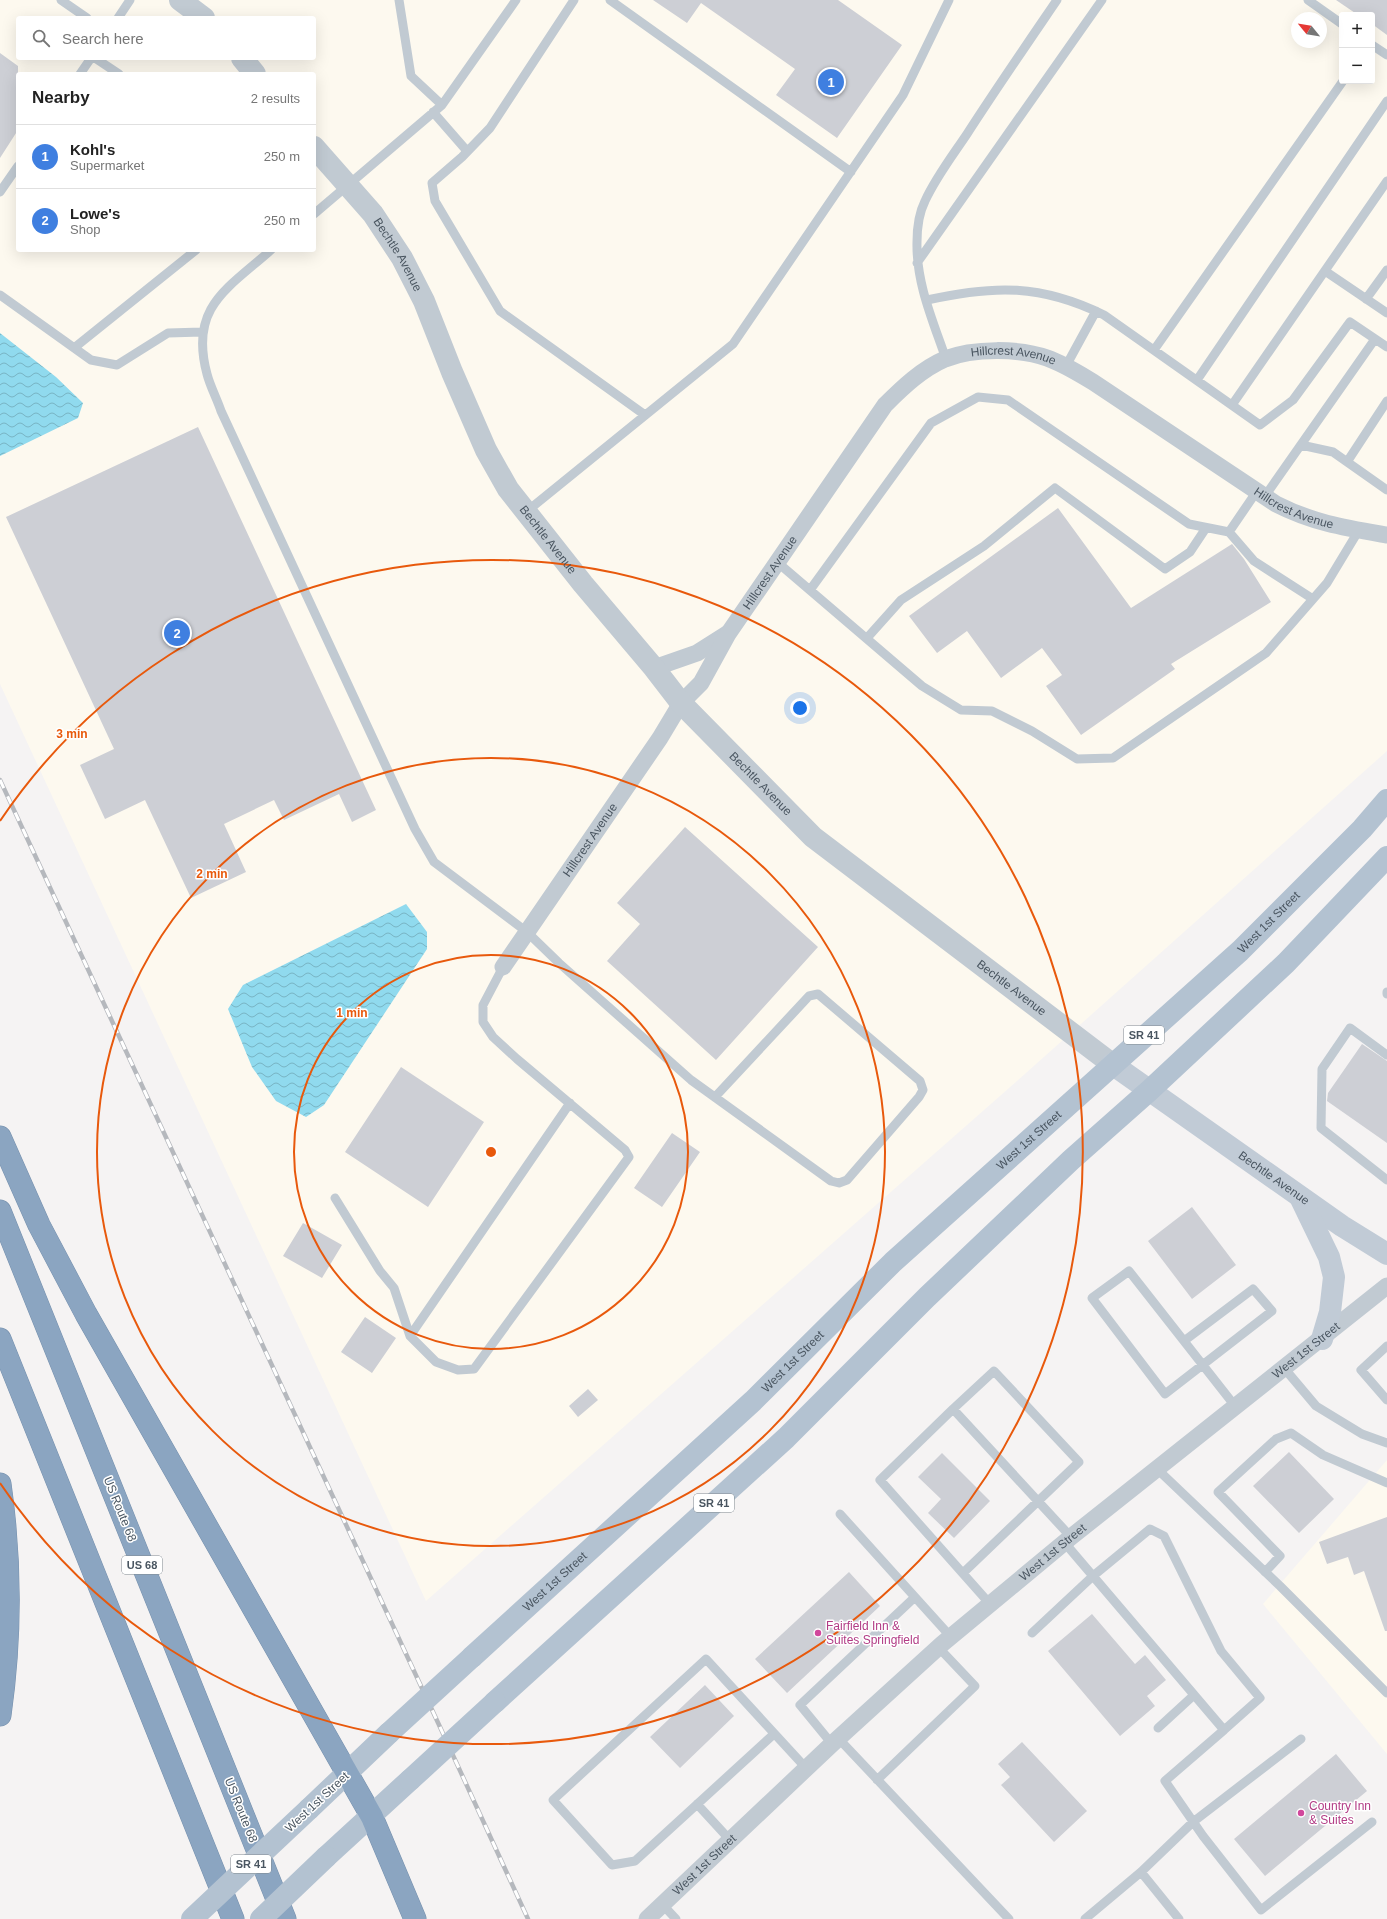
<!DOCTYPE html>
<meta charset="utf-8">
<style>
body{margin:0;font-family:Helvetica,sans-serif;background:#f6f6f6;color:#222}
.controls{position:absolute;right:12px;top:12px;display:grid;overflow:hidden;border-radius:4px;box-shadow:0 4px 16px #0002}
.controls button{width:36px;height:36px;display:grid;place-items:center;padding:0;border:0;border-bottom:1px solid #e0e0e0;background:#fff;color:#222;font:20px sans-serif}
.compass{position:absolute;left:1291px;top:12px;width:36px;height:36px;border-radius:50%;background:#fff;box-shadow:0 4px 16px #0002;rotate:300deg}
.you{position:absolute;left:800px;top:708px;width:14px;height:14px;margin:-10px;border:3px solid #fff;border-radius:50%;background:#1a73e8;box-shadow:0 0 0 6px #1a73e833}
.badge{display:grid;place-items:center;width:26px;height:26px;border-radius:50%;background:#1a73e8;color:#fff;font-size:13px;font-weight:700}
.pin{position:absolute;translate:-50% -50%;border:2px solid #fff;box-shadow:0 1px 4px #0006}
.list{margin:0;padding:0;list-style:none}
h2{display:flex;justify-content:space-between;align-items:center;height:52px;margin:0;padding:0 16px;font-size:17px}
h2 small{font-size:13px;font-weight:400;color:#767676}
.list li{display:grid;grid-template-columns:26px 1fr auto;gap:12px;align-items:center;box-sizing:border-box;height:64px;padding:0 16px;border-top:1px solid #e0e0e0}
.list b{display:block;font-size:15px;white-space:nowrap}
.list p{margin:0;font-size:13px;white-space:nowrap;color:#767676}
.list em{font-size:13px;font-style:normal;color:#767676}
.icon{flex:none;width:22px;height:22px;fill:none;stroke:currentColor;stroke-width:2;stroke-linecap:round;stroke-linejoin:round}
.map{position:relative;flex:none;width:1387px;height:1919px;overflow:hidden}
.search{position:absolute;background:#fff;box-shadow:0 4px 16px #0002;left:16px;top:16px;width:300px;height:44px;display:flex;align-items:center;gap:10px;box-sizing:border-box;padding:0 14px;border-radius:4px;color:#767676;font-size:15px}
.panel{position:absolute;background:#fff;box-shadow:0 4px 16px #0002;left:16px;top:72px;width:300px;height:180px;border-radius:4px}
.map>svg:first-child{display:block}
</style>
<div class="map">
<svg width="1387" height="1919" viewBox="0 0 1387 1919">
<defs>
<pattern id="water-waves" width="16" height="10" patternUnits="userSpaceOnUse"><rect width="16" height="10" fill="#90daee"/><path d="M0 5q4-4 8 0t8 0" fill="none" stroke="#78b4c4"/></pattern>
</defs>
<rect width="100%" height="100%" fill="#f5f3f3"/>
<!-- commercial -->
<path fill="#fdf9ef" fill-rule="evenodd" d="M 0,0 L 1387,0 L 1387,751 L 1017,1081 L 426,1601 L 0,684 ZM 1342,15 L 1372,15 L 1372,81 L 1342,81 ZM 18,18 L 314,18 L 314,58 L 18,58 ZM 1297,18 L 1321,18 L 1321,42 L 1297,42 ZM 18,74 L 314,74 L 314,250 L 18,250 Z
M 1387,1460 L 1387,1754 L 1263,1604 Z"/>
<!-- water -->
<path fill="url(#water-waves)" d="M 0,333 L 56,377 L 83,403 L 78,418 L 0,456 Z
M 406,904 L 427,932 L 427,949 L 324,1105 L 306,1117 L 276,1101 L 252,1067 L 228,1009 L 243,985 Z"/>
<!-- building -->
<path fill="#cdcfd5" d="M 653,0 L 838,0 L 902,45 L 837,138 L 776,95 L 795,69 L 701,3 L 687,23 Z
M 1336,0 L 1387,0 L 1387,35 L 1372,24 L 1372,15 L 1358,15 Z
M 0,53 L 18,66 L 18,130 L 0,158 Z
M 198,427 L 376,810 L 352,822 L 339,794 L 284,820 L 274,800 L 224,824 L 246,872 L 191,898 L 145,800 L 105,819 L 80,765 L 114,749 L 6,517 Z
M 1058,508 L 1131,608 L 1232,544 L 1244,559 L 1271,602 L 1171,664 L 1175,669 L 1081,735 L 1046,686 L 1062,675 L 1042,648 L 1001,678 L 967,631 L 937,653 L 909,616 Z
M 685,827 L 818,947 L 716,1060 L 607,961 L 640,924 L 617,903 Z
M 1362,1044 L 1387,1061 L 1387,1143 L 1327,1101 L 1328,1093 Z
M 401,1067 L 484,1122 L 428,1207 L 345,1152 Z
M 672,1133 L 700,1152 L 662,1207 L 634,1188 Z
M 1192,1207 L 1236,1265 L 1192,1299 L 1148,1241 Z
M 303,1223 L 342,1245 L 322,1278 L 283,1256 Z
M 365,1317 L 396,1338 L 372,1373 L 341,1352 Z
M 588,1389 L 598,1400 L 578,1417 L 569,1406 Z
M 1289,1452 L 1334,1499 L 1299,1533 L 1253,1486 Z
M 942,1453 L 990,1501 L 954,1538 L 928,1513 L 941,1499 L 918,1477 Z
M 1387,1517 L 1387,1631 L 1385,1631 L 1364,1571 L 1354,1575 L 1348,1557 L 1327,1564 L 1319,1542 Z
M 849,1572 L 880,1606 L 787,1693 L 755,1659 Z
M 1092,1614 L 1135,1664 L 1145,1655 L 1166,1680 L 1147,1696 L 1155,1706 L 1120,1736 L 1048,1651 Z
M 705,1685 L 734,1716 L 680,1768 L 650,1737 Z
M 1022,1742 L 1087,1811 L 1054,1842 L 1001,1785 L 1010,1777 L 998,1764 Z
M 1336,1754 L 1367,1791 L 1265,1876 L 1234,1839 Z"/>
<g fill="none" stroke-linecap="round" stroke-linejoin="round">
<!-- motorway casing -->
<g stroke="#7690ad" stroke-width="23">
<path id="motorway" d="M 0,1137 L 39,1225 L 86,1314 L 372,1817 L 415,1919
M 0,1211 L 285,1919
M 0,1339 L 233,1919
M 0,1484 C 11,1561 11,1638 0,1715"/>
</g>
<!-- service -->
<path stroke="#c1cad2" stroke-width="9" d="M 61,0 L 87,18
M 399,0 L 411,76 L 442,105
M 574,0 L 490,128 L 462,157 L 432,183 L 435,201 L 500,311 L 645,415
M 610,0 L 851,172
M 1308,0 L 1342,24
M 118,18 L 130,0
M 1372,45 L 1387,55
M 95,58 L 119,74
M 80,74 L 91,58
M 433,112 L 467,151
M 0,192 L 18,166
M 314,214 L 442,105 L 516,0
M 271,250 C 227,289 189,307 207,374 C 210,386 217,399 221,411 L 415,829 L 434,862 L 527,932 L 559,963 L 691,1080 L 831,1181 L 839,1183 L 847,1180 L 919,1097 L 923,1090 L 920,1081 L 818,994 L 809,996 L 715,1097
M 917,263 L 1102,0
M 1325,271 L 1387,313
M 0,295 L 91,360 L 117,365 L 168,333 L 202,332
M 1366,299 L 1387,270
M 927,300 C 994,285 1041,284 1104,315 L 1260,425 L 1293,400 L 1350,322 L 1387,347
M 74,348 L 196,250
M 1154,350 L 1343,81
M 946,359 C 933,321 916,283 917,242 C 917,229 919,213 925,201 C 936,177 953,155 967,134 C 996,89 1027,44 1057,0
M 1066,366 L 1096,311
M 1197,380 L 1387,101
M 1232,405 L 1387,181
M 1301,445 L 1333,452 L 1387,490
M 1347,462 L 1387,401
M 1257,491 L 1229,532 L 1254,561 L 1313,599
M 1265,496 L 1375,339
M 526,512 L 733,344 L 903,95 L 949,0
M 777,562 L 922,686 L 961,710 L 992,711 L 1032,731 L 1077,759 L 1113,758 L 1266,653 L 1327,583 L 1359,530
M 810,590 L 931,423 L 978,397 L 1008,400 L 1189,524 L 1229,532
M 867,638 L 901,600 L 984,546 L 1055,488 L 1165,569 L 1190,552 L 1206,528
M 1387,992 L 1387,994
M 1387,1055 L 1350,1028 L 1322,1069 L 1321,1128 L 1387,1180
M 335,1198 L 380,1271 L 394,1288 L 410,1336 L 436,1362 L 458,1370 L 474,1369 L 629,1157 L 625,1150 L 517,1059 L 493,1037 L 483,1022 L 483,1005 L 503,967
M 410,1336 L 570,1103
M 1184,1341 L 1253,1289 L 1272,1311 L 1165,1394 L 1092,1298 L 1129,1271 C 1164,1316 1200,1361 1235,1406
M 1387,1346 L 1361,1370 L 1387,1400
M 1284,1368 L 1316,1406 L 1362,1434 L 1387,1443
M 953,1409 L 994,1371 L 1079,1462 L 963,1573
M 1156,1468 L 1280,1586 L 1387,1693
M 840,1514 L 951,1637
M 1265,1572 L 1280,1556 L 1218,1492 L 1276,1439 L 1291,1433 L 1323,1455 L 1387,1483
M 990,1604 L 880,1480 L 953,1409 L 1071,1537
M 1032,1633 L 1093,1576 L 1150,1529 L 1164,1536 L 1221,1651 L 1260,1698 L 1224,1730 L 1064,1542
M 1158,1728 L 1194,1695
M 1224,1730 L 1165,1781 L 1203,1836 L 1261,1910 L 1372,1822
M 774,1734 L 635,1861 L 612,1865 L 553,1800 L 706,1659 L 806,1768
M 838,1738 L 1009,1919
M 832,1744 L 800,1705 L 915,1597
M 877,1780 L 975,1686 L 939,1648
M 697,1804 L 730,1840
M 1141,1872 L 1179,1919
M 662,1904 L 676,1919
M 1085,1919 L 1141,1872 L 1193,1822 L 1301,1739"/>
<!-- minor -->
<g stroke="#c1cad2" stroke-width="17">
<path d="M 654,668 L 697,653 L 727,634"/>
<path id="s1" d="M 503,967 L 660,738 L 681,703 L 701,683 L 728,634 L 885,405 C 903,387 922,369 945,359 C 973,348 1020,348 1047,358 C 1064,364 1078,373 1093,382 L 1276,504 C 1313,523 1346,528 1387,535"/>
<path id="s2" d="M 647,1919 L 832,1744 L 942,1644 L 1071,1537 L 1387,1286"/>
</g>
<!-- tertiary -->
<g stroke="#c1cad2" stroke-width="22">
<path d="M 180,0 L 204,18"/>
<path d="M 242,58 L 255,74"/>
<path id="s3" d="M 314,147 L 373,214 L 402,258 L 424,301 L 452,372 L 486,450 L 508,489 L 583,584 L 654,668 L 681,703 L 813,837 L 1112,1064"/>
</g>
<!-- secondary -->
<g stroke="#c1cbd6" stroke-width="22">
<path id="s4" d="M 1112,1064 L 1342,1226 L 1387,1254"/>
<path d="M 1300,1197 L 1329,1257 L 1334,1277 L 1330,1312 L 1322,1339"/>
</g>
<!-- primary -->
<g stroke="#b3c2d1" stroke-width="22">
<path id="s5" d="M 472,1657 L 753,1401 L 893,1262 L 1240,951 L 1362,829 L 1387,800"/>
<path d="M 495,1702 L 786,1438 L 927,1297 L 1071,1160 L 1150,1090 L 1286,963 L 1387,857"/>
<path d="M 309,1809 L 389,1733"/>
<path d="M 326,1857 L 410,1780"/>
</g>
<!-- motorway -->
<use href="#motorway" stroke="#8ba5c1" stroke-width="22"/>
<!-- rail casing -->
<g stroke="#b5b8bd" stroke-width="4.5">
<path id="rail" d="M 0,780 L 440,1727 L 528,1919"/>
</g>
<!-- rail -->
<use href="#rail" stroke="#fff" stroke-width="3" stroke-dasharray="9" stroke-linecap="butt"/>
<!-- primary-bridge -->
<path stroke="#b3c2d1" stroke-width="22" d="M 389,1733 L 472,1657
M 410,1780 L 495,1702
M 192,1919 L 309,1809
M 261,1919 L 326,1857"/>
</g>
<!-- distance rings -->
<g fill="none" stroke="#e8590c" stroke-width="2">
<circle cx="491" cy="1152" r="197"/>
<circle cx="491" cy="1152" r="394"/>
<path d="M0 821A592 592 0 1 1 0 1483"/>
</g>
<!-- markers -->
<g fill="#d1479c" stroke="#fff" stroke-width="1.5">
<circle cx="818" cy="1633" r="4"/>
<circle cx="1301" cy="1813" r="4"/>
</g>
<g text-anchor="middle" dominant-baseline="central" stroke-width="3" stroke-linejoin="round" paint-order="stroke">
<!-- shield labels -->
<g fill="#fff" stroke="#808990" stroke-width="1">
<rect x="1124" y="1026" width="40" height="18" rx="3"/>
<rect x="694" y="1494" width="40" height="18" rx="3"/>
<rect x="122" y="1556" width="40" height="18" rx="3"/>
<rect x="231" y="1855" width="40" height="18" rx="3"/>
</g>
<g font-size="11" font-weight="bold" fill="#4a5661">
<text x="1144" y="1035">SR 41</text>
<text x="714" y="1503">SR 41</text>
<text x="142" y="1565">US 68</text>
<text x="251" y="1864">SR 41</text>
</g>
<!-- street labels -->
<g font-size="12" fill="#4a5661" stroke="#fff">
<text stroke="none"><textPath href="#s3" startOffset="137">Bechtle Avenue</textPath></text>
<text stroke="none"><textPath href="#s1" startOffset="826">Hillcrest Avenue</textPath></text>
<text stroke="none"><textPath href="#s1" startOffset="1150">Hillcrest Avenue</textPath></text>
<text stroke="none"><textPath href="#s3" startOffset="461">Bechtle Avenue</textPath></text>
<text stroke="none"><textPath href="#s1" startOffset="477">Hillcrest Avenue</textPath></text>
<text stroke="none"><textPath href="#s3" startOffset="785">Bechtle Avenue</textPath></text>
<text stroke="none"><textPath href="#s1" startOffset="154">Hillcrest Avenue</textPath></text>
<text stroke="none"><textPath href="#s5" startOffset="1084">West 1st Street</textPath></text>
<text stroke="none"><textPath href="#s3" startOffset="1109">Bechtle Avenue</textPath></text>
<text stroke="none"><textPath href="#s5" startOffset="760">West 1st Street</textPath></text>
<text stroke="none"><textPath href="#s4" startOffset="198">Bechtle Avenue</textPath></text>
<text stroke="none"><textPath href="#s2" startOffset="871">West 1st Street</textPath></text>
<text stroke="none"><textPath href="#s5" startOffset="436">West 1st Street</textPath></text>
<text transform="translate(120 1509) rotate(68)">US Route 68</text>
<text stroke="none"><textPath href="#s2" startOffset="547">West 1st Street</textPath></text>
<text stroke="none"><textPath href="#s5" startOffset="112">West 1st Street</textPath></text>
<text transform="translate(317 1802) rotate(-43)">West 1st Street</text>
<text transform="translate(241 1810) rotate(68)">US Route 68</text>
<text stroke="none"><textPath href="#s2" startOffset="79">West 1st Street</textPath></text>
</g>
<!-- hotel labels -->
<g font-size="12" fill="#b23c85" stroke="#fff" text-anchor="start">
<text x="826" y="1626">Fairfield Inn &amp;<tspan x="826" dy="14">Suites Springfield</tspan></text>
<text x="1309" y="1806">Country Inn<tspan x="1309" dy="14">&amp; Suites</tspan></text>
</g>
</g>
<circle cx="491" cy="1152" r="6" fill="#e8590c" stroke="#fff" stroke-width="2"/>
<g font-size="12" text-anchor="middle" font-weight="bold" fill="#e8590c" stroke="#fff" stroke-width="3" stroke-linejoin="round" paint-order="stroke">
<text x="72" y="738">3 min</text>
<text x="212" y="878">2 min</text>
<text x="352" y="1017">1 min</text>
</g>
</svg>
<div class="controls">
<button>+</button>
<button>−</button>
</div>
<svg class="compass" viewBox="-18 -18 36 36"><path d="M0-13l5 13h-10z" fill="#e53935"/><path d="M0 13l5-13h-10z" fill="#767676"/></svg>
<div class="you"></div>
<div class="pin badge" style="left:831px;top:82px;background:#3f7fe0">1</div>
<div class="pin badge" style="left:177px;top:633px;background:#3f7fe0">2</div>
<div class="search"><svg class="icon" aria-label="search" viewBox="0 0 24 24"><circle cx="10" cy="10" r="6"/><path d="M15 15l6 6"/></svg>Search here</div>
<section class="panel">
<h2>Nearby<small>2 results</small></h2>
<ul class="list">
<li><span class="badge" style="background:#3f7fe0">1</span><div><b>Kohl's</b><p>Supermarket</p></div><em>250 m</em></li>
<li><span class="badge" style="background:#3f7fe0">2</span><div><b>Lowe's</b><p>Shop</p></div><em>250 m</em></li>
</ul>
</section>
</div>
